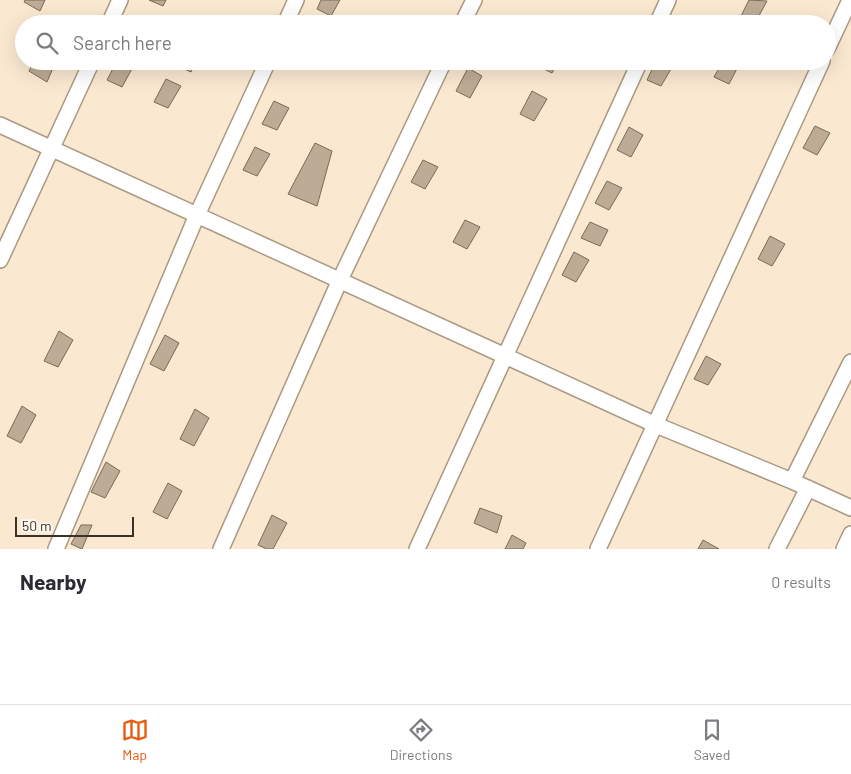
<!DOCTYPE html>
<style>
body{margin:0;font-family:Barlow,sans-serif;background:#f2f2f3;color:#2b2b33}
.scale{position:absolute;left:15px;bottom:12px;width:119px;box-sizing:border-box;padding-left:5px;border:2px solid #383228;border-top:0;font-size:14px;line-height:18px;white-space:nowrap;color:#383228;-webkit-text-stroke:4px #fef7ee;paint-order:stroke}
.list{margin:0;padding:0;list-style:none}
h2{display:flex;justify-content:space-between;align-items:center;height:65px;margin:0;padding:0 20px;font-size:21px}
h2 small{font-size:16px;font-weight:400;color:#7c7c81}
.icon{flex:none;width:28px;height:28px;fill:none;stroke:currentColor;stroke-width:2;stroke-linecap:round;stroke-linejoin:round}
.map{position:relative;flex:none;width:851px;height:549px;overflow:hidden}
.search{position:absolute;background:#fff;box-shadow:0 5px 20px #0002;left:15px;right:15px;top:15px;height:55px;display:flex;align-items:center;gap:12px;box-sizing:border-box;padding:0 18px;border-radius:28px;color:#7c7c81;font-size:19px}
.sheet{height:155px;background:#fff}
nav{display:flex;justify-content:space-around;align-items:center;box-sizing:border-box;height:70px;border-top:1px solid #e1e1e2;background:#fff;font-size:14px;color:#7c7c81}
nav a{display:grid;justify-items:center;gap:2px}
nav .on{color:#ea580c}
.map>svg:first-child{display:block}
</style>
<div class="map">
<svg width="851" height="549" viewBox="0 0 851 549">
<rect width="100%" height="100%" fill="#fae8d0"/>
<!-- building -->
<path fill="#bdac95" stroke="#7a6b56" d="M 25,0 L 45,0 L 40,11 L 24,2 Z
M 149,0 L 166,0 L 163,6 Z
M 321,0 L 340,0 L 331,16 L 317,9 Z
M 749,0 L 767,1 L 755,23 L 741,16 Z
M 34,61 L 56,61 L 47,82 L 29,71 Z
M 117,61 L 127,61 L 134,65 L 122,87 L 107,80 Z
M 178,61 L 196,61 L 191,72 L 176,65 Z
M 540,61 L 558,61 L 552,73 L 538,66 Z
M 656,61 L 668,61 L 674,64 L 661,86 L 647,80 Z
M 723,61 L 741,61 L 729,84 L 714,77 Z
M 468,68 L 482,76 L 470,98 L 456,91 Z
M 166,79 L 181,86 L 168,108 L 154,102 Z
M 532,91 L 547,99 L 534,121 L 520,114 Z
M 274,101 L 289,108 L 277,130 L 262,124 Z
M 815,126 L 830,133 L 817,155 L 803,148 Z
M 629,127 L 643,135 L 631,157 L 617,150 Z
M 315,143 L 332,151 L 317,206 L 288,194 Z
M 255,147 L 270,154 L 257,176 L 243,170 Z
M 423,160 L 438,167 L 425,189 L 411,182 Z
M 607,181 L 622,188 L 609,210 L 595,203 Z
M 465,220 L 480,227 L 467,249 L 453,242 Z
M 590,222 L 608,230 L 600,246 L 581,238 Z
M 770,236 L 785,244 L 772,266 L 758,259 Z
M 574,252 L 589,260 L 576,282 L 562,275 Z
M 59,331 L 73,340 L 58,367 L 44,361 Z
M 165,335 L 179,343 L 164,371 L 150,364 Z
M 706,356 L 721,364 L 708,385 L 694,379 Z
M 22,406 L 36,415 L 21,443 L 7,436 Z
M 195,409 L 209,418 L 194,446 L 180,439 Z
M 106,462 L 120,471 L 105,498 L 91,492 Z
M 168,483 L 182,491 L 167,519 L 153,512 Z
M 480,508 L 502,516 L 497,533 L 474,523 Z
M 272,515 L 287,523 L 273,549 L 267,549 L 258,545 Z
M 81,525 L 92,525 L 82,549 L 71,544 Z
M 512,535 L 526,543 L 523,549 L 505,549 Z
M 703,540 L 719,549 L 698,549 Z"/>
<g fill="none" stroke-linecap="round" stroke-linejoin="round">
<!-- minor casing -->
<g stroke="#aa9983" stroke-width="18">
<path id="minor" d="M 109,24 L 120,0
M 285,24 L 296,0
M 462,24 L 474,0
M 657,24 L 668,0
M 827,49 L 850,0
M 0,125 L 656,425 L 792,481 L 851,508
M 0,260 L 92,61
M 792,481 L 851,362
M 56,549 L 197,215 L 268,61
M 221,549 L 339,282 L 444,61
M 417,549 L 640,61
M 598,549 L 822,61
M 777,549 L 808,488
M 844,549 L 851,534"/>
</g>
<!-- minor -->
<use href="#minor" stroke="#fff" stroke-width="15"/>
</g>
</svg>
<div class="scale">50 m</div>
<div class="search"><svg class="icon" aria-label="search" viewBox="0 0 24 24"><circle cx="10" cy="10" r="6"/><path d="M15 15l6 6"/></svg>Search here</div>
</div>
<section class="sheet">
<h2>Nearby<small>0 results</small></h2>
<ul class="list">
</ul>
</section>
<nav>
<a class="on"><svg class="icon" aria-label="map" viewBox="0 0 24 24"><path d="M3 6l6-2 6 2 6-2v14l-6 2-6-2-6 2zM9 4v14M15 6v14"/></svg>Map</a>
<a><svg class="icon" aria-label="directions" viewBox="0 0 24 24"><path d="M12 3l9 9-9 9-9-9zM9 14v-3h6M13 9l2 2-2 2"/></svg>Directions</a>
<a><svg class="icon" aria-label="saved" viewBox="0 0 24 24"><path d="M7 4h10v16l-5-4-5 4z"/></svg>Saved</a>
</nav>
